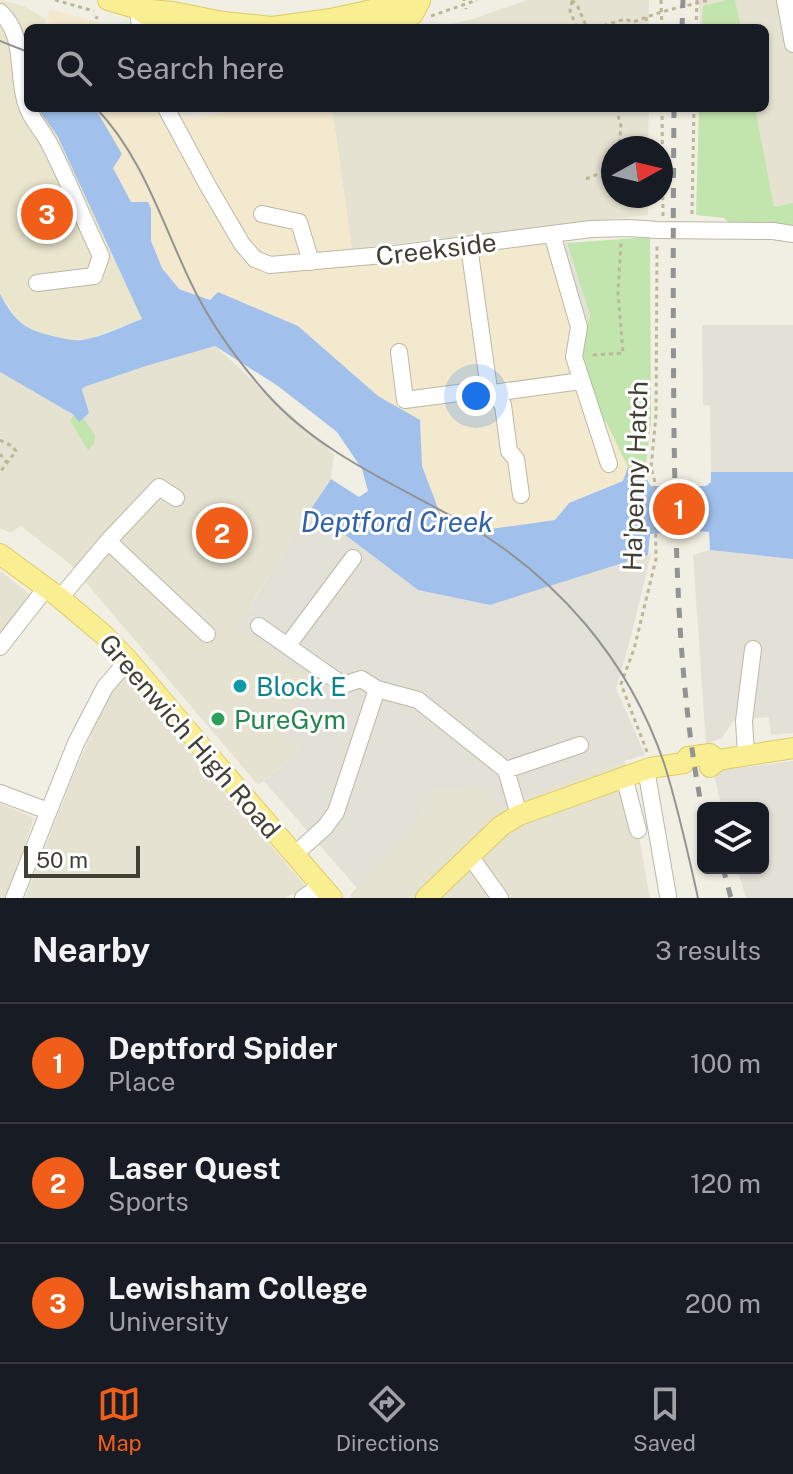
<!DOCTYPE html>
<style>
body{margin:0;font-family:"Public Sans",sans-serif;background:#20242c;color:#f1f3f6}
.controls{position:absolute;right:24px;bottom:24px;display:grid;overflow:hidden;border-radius:12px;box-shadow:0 2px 6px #0004}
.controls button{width:72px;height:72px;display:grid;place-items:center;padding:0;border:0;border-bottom:2px solid #363941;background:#171b24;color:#f1f3f6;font:40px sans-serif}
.compass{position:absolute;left:601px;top:136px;width:72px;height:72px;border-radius:50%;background:#171b24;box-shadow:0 2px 6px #0004;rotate:82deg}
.scale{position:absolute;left:24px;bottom:20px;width:116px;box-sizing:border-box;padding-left:8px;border:4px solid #423f34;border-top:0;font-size:22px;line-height:28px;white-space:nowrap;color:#423f34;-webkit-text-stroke:6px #fff;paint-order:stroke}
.you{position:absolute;left:476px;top:396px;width:28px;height:28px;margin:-20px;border:6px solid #fff;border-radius:50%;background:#1a73e8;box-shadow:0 0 0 12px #1a73e833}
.badge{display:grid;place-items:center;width:52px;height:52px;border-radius:50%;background:#f15e1a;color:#fff;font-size:26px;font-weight:700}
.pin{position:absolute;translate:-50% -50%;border:4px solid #fff;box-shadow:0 2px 8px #0006}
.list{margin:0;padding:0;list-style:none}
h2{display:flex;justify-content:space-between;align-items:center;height:104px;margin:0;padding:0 32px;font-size:34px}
h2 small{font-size:26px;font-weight:400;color:#9ea1a6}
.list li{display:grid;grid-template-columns:52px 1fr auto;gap:24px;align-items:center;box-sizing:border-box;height:120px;padding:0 32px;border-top:2px solid #363941}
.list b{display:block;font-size:30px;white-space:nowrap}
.list p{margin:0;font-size:26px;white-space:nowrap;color:#9ea1a6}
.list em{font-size:26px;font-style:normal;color:#9ea1a6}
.icon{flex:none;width:44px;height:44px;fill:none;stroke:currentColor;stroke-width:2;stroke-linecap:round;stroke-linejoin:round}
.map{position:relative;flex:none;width:793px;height:898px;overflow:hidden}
.search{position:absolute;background:#171b24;box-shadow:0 2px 6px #0004;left:24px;right:24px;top:24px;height:88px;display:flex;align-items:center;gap:20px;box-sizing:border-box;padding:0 28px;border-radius:12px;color:#9ea1a6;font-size:30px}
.sheet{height:464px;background:#171b24}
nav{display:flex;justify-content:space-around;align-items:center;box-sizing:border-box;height:112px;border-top:2px solid #363941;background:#171b24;font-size:22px;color:#9ea1a6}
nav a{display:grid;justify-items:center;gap:4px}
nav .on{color:#f15e1a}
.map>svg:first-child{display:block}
</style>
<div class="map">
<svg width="793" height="898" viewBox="0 0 793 898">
<rect width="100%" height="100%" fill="#f1efe3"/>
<!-- residential -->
<path fill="#e5e2d1" d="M 527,0 L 649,0 L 649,28 L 436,28 L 476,18 Z
M 699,0 L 793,0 L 793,225 L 704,208 L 702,108 L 765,108 L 765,28 L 700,28 Z
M 332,108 L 649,108 L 648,148 L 613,148 L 613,196 L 648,196 L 648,215 L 352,249 Z
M 215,346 L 334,454 L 331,479 L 251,604 L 253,606 L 247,615 L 315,680 L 291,732 L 285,739 L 301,747 L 286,763 L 258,785 L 70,564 L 21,526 L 10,533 L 0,528 L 0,372 L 74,415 L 84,387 L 146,366 Z
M 0,571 L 30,594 L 29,602 L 0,643 Z
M 123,675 L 126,677 L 306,887 L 285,898 L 25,898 L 78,764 L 100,715 L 102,700 Z
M 625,760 L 650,898 L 352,898 L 350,895 L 412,828 L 435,790 L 589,771 Z
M 0,803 L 34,818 L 7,898 L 0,898 Z"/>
<!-- commercial -->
<path fill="#f3e9ce" d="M 50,9 L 105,24 L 111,28 L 57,28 L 46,19 Z
M 95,108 L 156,108 L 164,123 L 250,108 L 332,108 L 352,249 L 357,264 L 479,250 L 561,243 L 587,330 L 580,357 L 597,411 L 607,424 L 628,467 L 624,481 L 569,503 L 556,520 L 463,533 L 448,524 L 442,519 L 421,466 L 420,420 L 378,396 L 298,326 L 179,289 L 162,268 L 151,241 L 151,210 L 131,202 L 112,167 Z"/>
<!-- industrial -->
<path fill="#e3e0d8" d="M 561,243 L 567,243 L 590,315 L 587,330 Z
M 702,325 L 793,325 L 793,472 L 711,472 L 710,406 L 703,405 Z
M 311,509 L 418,590 L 490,605 L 651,554 L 628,648 L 616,688 L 645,755 L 589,771 L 503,808 L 483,785 L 435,790 L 412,828 L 357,888 L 264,781 L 286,763 L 301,747 L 284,740 L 290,732 L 279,724 L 314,680 L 235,626 L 244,613 L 247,614 L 253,607 L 251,605 Z
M 710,550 L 793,559 L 793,733 L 771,735 L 769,717 L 733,721 L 722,738 L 706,744 L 693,555 Z
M 793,761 L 793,898 L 746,898 L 737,868 L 763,868 L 763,808 L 722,808 L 713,771 Z"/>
<!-- education -->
<path fill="#eae6cd" d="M 0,0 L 24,6 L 46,19 L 44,28 L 28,28 L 28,108 L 37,108 L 57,135 L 142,319 L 89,339 L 71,340 L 35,332 L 19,321 L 0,294 Z"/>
<!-- green -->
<path fill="#c2e4ad" d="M 727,0 L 735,0 L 741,28 L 702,28 L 703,6 Z
M 699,108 L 755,108 L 774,207 L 793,203 L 793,228 L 732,226 L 724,218 L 696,215 Z
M 650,237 L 651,421 L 646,466 L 628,467 L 607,424 L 597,411 L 580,357 L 590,315 L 567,243 Z
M 74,415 L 79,421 L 83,418 L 95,435 L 94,444 L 88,450 L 70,421 Z"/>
<!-- water -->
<path fill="#a1c1ec" d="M 37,108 L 95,108 L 122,154 L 113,168 L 131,202 L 148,202 L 151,209 L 151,241 L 162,268 L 179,289 L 210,300 L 218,292 L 298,326 L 378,396 L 420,420 L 422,466 L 442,519 L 463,533 L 555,520 L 569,503 L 623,481 L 628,467 L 646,466 L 647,480 L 651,486 L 706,486 L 711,482 L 711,472 L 793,472 L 793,559 L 710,550 L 709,532 L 698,531 L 650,534 L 648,555 L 490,605 L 418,590 L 311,509 L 331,479 L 359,497 L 368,491 L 362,469 L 337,432 L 278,386 L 215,346 L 146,366 L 84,387 L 82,390 L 89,413 L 79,422 L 74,415 L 0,372 L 0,294 C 16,323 25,330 57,337 C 66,339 74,341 82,340 C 102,337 123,326 142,319 L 57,135 Z"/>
<!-- pier -->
<path fill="#f1efe3" d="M 670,482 L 688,482 L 689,535 L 670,537 Z"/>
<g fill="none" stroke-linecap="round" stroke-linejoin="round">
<!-- minor casing -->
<g stroke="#bcb8a6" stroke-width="18">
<path id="minor" d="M 785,0 L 793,44
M 137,2 L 140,28
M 0,12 C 25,34 17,71 25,100 C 29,117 41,128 49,143 C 68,180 83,219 101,256 L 94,276 L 37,283
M 166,108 L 208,186 L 242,244 L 255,259 L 270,265 L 395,254 L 591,229 L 629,228 L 657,230 L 773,231 L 793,234
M 262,214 L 299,222 L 311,262
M 552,234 L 579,327 L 574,357 L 609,464
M 469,246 L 489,389 L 503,405 L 509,451 L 516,459 L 521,495
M 399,352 L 405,400 L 489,389
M 493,393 L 581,381
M 108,541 L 207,634
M 60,598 L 108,541 L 159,487 L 176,498
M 259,626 L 343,685 L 361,679 L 377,689 L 418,700 L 506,770 L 519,815
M 288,645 L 353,558
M 0,647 L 46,588
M 746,754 L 744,721 L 753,649
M 646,769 L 668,896
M 506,770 L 580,745
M 624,776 L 638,830
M 0,793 L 48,811
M 294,855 L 325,827 L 336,812 L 377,689
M 470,856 L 500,898
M 14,898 L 76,743 L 105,687 L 128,660
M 303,898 L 321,886"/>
</g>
<!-- major casing -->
<g stroke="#decd64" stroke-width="22">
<path id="major" d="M 108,0 L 138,9 L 173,12 L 223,22 L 272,27 L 331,19 L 372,10 L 401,0
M 138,9 L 162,26 L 171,28
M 359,28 L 413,14 L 420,1
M 0,554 L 60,598 L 105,636 L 128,660 L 205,751 L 332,898
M 710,767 L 718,760 L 793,748
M 426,898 L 501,826 L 519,815 L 650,768 L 684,763 L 688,757 L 710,754 L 718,760"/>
</g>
<!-- path -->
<path stroke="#bdb698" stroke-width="3" stroke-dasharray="4 4" stroke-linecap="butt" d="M 55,0 L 94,11
M 464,0 L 464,1
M 572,0 L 578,7 L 587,28
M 661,0 L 662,28
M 572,1 L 570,11 L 577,28
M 466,8 L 466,9
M 431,16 L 477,0
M 646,17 L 647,27
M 96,19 L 97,16
M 596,28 L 625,19 L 633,22 L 661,12 L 709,0
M 696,28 L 697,0
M 616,108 L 621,126 L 619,148
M 662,108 L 663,216
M 586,179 L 613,168
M 692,214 L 694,108
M 593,355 L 623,353 L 618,293 L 621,243
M 0,440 L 12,446 L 16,451 L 0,472
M 0,454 L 7,463
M 647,752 L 621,684 L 634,649 L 656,559 L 655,482 L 651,468 L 656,415 L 657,246"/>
<!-- minor -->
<use href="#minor" stroke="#fff" stroke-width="16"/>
<!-- major -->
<use href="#major" stroke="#faee93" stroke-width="20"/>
<!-- tram -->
<path stroke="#939393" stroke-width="2" d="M 0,41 L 28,52
M 96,108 C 143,157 162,223 191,283 C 210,323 236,359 266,393 C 319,453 393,483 462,522 C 556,575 629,660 664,763 C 678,807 688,853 698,898"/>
<!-- rail -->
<path stroke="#939393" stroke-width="5" stroke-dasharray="10 10" stroke-linecap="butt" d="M 682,28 L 683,0
M 674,108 C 673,216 673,324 674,431 C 676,560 678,688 703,814
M 723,868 L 731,898"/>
</g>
<!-- markers -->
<circle fill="#0f9aa8" stroke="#fff" stroke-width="3" cx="240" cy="686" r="8"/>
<circle fill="#2e9e5b" stroke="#fff" stroke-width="3" cx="218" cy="719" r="8"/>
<g text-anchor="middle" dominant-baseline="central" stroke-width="6" stroke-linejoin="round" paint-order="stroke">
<!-- street labels -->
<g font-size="26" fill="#423f34" stroke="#fff">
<text transform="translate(436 249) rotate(-7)">Creekside</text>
<text transform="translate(635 476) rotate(-88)">Ha'penny Hatch</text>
<text transform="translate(190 736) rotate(49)">Greenwich High Road</text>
</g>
<!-- culture labels -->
<g font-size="26" fill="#0d838f" stroke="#fff" text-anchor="start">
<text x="256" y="686">Block E</text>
</g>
<!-- leisure labels -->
<g font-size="26" fill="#27864d" stroke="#fff" text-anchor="start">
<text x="234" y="719">PureGym</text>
</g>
<!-- water labels -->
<g font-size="28" font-style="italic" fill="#3263a9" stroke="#fff">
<text x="397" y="521">Deptford Creek</text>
</g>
</g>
</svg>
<div class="controls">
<button><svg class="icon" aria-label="layers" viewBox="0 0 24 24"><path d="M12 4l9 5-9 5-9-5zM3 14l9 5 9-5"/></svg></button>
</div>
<svg class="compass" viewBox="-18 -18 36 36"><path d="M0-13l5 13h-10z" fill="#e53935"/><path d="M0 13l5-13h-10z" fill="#9ea1a6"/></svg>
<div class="scale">50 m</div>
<div class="you"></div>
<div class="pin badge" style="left:679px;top:509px">1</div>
<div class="pin badge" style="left:222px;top:533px">2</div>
<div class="pin badge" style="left:47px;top:214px">3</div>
<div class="search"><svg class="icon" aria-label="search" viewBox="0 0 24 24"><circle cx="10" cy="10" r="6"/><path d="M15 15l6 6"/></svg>Search here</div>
</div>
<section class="sheet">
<h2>Nearby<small>3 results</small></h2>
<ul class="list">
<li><span class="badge">1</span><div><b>Deptford Spider</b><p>Place</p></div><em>100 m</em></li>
<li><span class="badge">2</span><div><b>Laser Quest</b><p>Sports</p></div><em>120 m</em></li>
<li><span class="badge">3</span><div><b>Lewisham College</b><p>University</p></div><em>200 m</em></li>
</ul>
</section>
<nav>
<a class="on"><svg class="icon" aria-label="map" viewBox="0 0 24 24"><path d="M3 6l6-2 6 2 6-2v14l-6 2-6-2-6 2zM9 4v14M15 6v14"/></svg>Map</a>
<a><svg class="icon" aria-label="directions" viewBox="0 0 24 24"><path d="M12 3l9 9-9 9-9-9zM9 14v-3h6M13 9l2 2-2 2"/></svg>Directions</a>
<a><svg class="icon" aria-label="saved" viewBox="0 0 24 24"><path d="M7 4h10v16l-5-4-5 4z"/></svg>Saved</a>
</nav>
